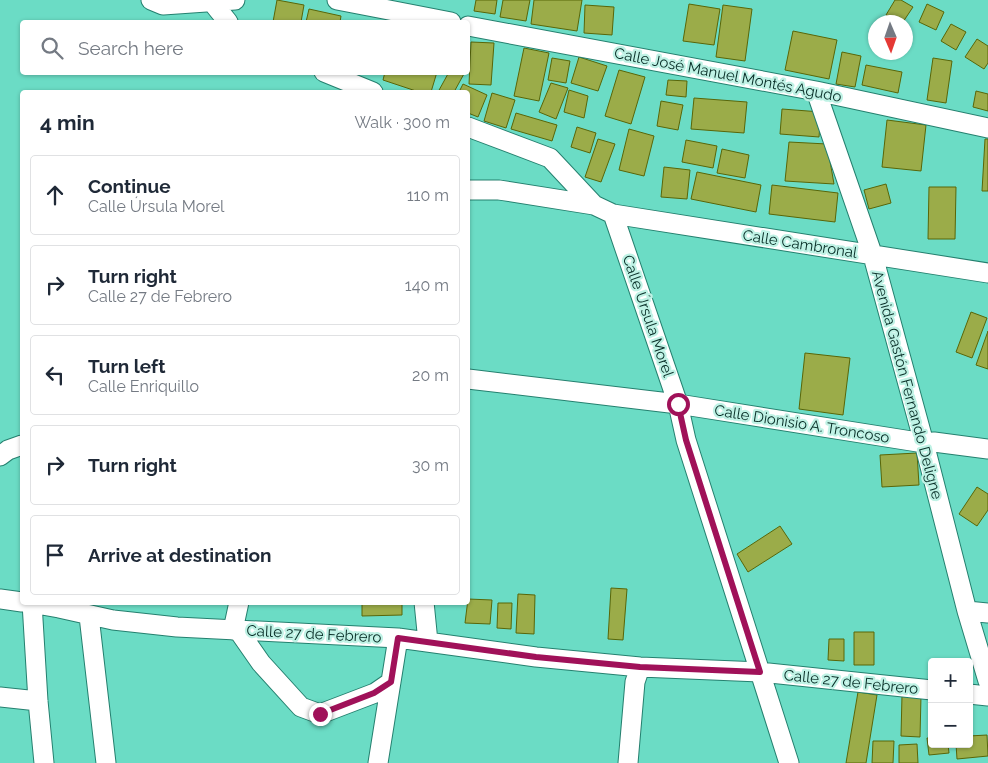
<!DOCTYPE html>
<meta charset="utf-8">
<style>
body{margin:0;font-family:Raleway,sans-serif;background:#f6f6f7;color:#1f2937}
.controls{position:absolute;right:15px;bottom:15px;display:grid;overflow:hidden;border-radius:5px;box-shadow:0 1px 4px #0004}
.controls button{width:45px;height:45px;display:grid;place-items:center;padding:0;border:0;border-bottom:1px solid #e0e1e3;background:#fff;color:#1f2937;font:25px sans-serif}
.compass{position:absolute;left:868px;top:15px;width:45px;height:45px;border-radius:50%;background:#fff;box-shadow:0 1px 4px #0004;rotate:178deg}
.stop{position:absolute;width:15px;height:15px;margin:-11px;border:4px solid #a01159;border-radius:50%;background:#fff}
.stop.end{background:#a01159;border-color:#fff;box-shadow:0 1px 5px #0008}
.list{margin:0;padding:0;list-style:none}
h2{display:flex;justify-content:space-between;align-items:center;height:65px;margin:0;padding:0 20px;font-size:21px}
h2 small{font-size:16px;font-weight:400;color:#747a83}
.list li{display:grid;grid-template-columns:32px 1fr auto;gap:15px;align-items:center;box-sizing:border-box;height:80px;margin:0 10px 10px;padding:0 10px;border:1px solid #e0e1e3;border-radius:5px}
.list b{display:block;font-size:19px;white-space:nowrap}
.list p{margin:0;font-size:16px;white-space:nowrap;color:#747a83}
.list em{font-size:16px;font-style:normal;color:#747a83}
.icon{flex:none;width:28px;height:28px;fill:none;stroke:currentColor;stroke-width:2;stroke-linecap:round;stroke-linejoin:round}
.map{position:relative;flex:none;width:988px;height:763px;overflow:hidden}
.search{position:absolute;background:#fff;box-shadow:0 1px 4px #0004;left:20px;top:20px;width:450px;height:55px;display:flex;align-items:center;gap:12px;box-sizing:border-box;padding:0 18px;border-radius:5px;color:#747a83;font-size:19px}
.panel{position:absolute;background:#fff;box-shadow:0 1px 4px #0004;left:20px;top:90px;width:450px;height:515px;border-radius:5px}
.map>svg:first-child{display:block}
</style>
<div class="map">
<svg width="988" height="763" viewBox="0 0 988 763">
<rect width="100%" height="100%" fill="#6bdcc5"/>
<!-- building -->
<path fill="#9bac49" stroke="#596608" d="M 277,0 L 304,5 L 301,22 L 273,22 Z
M 476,0 L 497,0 L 495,14 L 474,11 Z
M 503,0 L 530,0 L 526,21 L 500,17 Z
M 534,0 L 582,0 L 577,31 L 531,24 Z
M 895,0 L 901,0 L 913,7 L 903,22 L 899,22 L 886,15 Z
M 689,4 L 720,9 L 714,45 L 683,41 Z
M 927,4 L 944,12 L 936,30 L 919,22 Z
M 585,5 L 614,7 L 612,35 L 584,33 Z
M 723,5 L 752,9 L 745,61 L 716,57 Z
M 309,9 L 341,16 L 340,22 L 306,22 Z
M 951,24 L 966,32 L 956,50 L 941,41 Z
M 793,31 L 837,40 L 829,79 L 785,70 Z
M 977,39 L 988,46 L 988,63 L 984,69 L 965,57 Z
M 471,42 L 494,43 L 491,85 L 469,84 Z
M 524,48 L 549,53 L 539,101 L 514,96 Z
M 842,52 L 861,56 L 855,87 L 836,84 Z
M 579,57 L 607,66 L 598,91 L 571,83 Z
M 552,58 L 570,61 L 566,83 L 548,80 Z
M 933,58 L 952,61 L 946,103 L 927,100 Z
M 866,65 L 902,72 L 898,93 L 862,85 Z
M 619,70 L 645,77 L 631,124 L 605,116 Z
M 385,72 L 437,72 L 431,92 L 419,92 L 383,80 Z
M 449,72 L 465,72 L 454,92 L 438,92 Z
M 668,80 L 687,81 L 686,97 L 666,95 Z
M 551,83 L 568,88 L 556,119 L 539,112 Z
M 463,84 L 487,95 L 478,117 L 468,113 L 468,92 L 459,92 Z
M 569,90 L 588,96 L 584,118 L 564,112 Z
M 976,91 L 988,94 L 988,111 L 973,107 Z
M 492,93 L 515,100 L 506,128 L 484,121 Z
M 694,98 L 747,102 L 744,133 L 691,129 Z
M 661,101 L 683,105 L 678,130 L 657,126 Z
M 782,109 L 821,112 L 819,137 L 780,134 Z
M 516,113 L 557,125 L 552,141 L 511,129 Z
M 887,120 L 926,125 L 921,171 L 882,167 Z
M 577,127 L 596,133 L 590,153 L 571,147 Z
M 629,129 L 654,136 L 644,176 L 619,170 Z
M 598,139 L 615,144 L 601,182 L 585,177 Z
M 985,139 L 988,139 L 988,191 L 982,191 Z
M 686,140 L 717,146 L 713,168 L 682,162 Z
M 789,142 L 827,144 L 834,184 L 785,181 Z
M 722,149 L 749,155 L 745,178 L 717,173 Z
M 664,167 L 690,170 L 687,199 L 661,197 Z
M 697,172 L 761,185 L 756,212 L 691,199 Z
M 886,184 L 891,203 L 869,209 L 864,190 Z
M 772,185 L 838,193 L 835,222 L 769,214 Z
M 929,187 L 956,187 L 955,239 L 928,239 Z
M 971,312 L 987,318 L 972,358 L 956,352 Z
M 988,331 L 988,369 L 976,365 Z
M 805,353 L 850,358 L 843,415 L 799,409 Z
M 917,453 L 919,485 L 882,487 L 880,455 Z
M 977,487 L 988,494 L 988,510 L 977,526 L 959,514 Z
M 780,526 L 792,544 L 748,572 L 737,554 Z
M 611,588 L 627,589 L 623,640 L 608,639 Z
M 518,594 L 535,595 L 534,634 L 516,633 Z
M 468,599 L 492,600 L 490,624 L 465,623 Z
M 362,602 L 402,602 L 402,615 L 362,616 Z
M 498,603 L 512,603 L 511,629 L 497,628 Z
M 854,632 L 874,632 L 874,665 L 854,665 Z
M 829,639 L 844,639 L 844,661 L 828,660 Z
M 858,692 L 877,695 L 866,763 L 846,763 Z
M 902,695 L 921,696 L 920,737 L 901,736 Z
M 987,735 L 988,756 L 957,759 L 956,744 L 969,744 L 969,736 Z
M 927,738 L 932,738 L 932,744 L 948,744 L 949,753 L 929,755 Z
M 873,741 L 894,741 L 893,763 L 872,763 Z
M 917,744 L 918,763 L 899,763 L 899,745 Z"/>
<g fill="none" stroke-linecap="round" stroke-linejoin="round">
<!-- minor casing -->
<g stroke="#25806f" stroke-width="21">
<path id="minor" d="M 151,0 L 163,5 L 235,0
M 337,0 L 451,22
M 212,2 L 228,22
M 468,26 L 816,91 L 988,128
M 324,72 L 373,92
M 816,91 L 873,256 L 924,443 L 967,611 L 988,681
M 468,127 L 550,158 L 594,205 L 613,214 L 988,273
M 468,190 L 499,190 L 594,205
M 613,214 L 678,404 L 686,440 L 789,763
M 468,379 L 678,404 L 924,443 L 934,442 L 988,449
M 0,456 L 8,450 L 22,445
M 0,599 L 22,602
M 25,602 L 59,608 L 113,620 L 177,627 L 398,638 L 536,657 L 640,667 L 760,672 L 932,690
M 424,602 L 428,642
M 32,603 L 38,701 L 44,763
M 967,611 L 988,613
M 89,616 L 106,763
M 233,630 L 239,602
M 238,630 L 261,663 L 301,707 L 320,714 L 375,693 L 391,682
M 969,694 L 988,696
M 0,697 L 38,701
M 378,763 L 398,638
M 628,763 L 635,682 L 640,667"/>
</g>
<!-- minor -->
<use href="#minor" stroke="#fff" stroke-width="19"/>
</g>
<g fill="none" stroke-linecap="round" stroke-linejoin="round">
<!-- route -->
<path stroke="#a01159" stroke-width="6" d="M 320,714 L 374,693 L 391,682 L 398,638 L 536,657 L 640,667 L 760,672 L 686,440 L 678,404"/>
</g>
<g text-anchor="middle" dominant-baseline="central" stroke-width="4.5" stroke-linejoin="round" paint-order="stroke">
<!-- street labels -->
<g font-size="15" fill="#072d26" stroke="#bff2e5">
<text transform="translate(728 75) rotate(11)">Calle José Manuel Montés Agudo</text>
<text transform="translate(800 244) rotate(9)">Calle Cambronal</text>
<text transform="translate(648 316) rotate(71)">Calle Úrsula Morel</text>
<text transform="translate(907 385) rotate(75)">Avenida Gastón Fernando Deligne</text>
<text transform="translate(802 424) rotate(9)">Calle Dionisio A. Troncoso</text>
<text transform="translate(314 634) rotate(3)">Calle 27 de Febrero</text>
<text transform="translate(851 682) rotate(6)">Calle 27 de Febrero</text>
</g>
</g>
</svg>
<div class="controls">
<button>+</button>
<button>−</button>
</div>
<svg class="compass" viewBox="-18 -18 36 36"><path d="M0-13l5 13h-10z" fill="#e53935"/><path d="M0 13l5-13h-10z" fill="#747a83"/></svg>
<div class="stop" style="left:678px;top:404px"></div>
<div class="stop end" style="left:320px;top:714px"></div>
<div class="search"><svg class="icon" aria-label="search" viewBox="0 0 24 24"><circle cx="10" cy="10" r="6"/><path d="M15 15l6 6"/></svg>Search here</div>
<section class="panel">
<h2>4 min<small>Walk · 300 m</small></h2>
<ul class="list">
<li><svg class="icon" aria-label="ahead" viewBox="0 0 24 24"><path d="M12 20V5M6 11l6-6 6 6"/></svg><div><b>Continue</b><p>Calle Úrsula Morel</p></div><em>110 m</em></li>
<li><svg class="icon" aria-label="right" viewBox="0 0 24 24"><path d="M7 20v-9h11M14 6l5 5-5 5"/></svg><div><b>Turn right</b><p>Calle 27 de Febrero</p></div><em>140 m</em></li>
<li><svg class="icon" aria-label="left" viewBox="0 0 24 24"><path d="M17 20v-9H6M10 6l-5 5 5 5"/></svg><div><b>Turn left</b><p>Calle Enriquillo</p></div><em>20 m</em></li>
<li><svg class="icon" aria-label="right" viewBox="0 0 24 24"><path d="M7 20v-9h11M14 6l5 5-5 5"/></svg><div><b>Turn right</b></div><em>30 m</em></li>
<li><svg class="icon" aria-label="arrive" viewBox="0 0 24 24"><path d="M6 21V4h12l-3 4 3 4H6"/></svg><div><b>Arrive at destination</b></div></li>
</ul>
</section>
</div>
